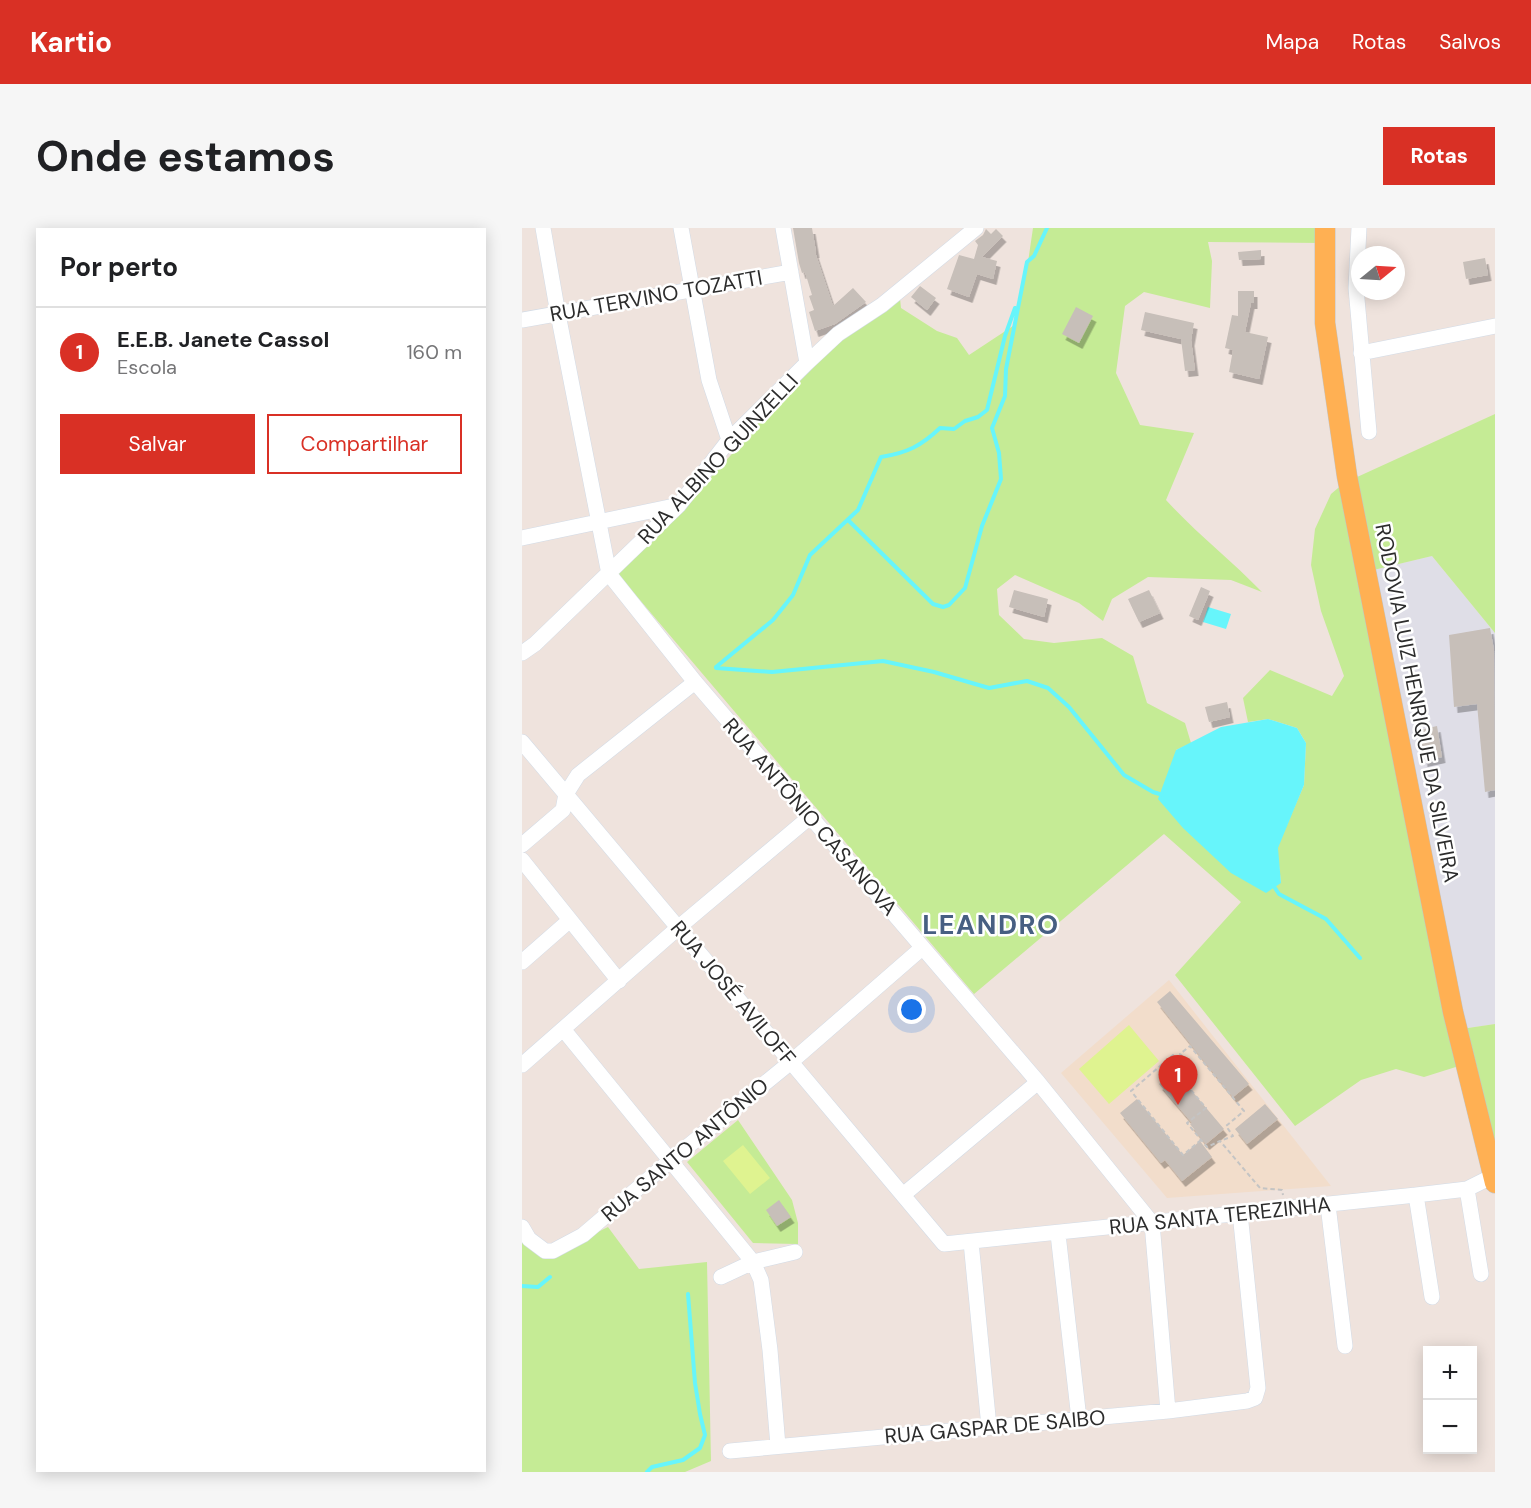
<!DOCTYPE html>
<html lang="pt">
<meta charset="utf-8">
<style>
body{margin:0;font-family:"DM Sans",sans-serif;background:#f6f6f6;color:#202124}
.controls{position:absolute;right:18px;bottom:18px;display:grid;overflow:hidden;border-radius:0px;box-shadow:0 3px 15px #0003}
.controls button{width:54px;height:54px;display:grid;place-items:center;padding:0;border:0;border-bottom:2px solid #e0e0e0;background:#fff;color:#202124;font:30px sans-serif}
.compass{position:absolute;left:829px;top:18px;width:54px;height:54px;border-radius:50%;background:#fff;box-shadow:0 3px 15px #0003;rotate:72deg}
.you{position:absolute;left:390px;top:782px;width:21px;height:21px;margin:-15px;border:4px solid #fff;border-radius:50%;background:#1a73e8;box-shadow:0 0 0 9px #1a73e833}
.badge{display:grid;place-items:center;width:39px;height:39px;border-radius:50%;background:#d93025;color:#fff;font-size:20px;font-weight:700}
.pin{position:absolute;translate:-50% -50px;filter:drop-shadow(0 2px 3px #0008)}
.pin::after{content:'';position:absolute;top:32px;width:21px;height:18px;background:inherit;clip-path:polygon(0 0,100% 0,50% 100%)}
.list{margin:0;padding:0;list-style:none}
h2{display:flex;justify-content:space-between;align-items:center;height:78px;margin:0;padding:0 24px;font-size:26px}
h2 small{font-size:20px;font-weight:400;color:#757577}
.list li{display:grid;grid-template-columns:39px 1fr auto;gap:18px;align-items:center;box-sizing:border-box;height:90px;padding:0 24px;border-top:2px solid #e0e0e0}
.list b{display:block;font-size:22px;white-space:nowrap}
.list p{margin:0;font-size:20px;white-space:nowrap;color:#757577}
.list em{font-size:20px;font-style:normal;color:#757577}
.actions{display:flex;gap:12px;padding:18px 24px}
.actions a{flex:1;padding:14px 0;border:2px solid #d93025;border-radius:0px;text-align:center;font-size:21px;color:#d93025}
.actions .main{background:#d93025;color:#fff}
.map{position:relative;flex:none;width:973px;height:1244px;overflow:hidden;border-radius:0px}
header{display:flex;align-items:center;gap:36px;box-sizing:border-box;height:84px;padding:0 30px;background:#d93025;color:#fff}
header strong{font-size:28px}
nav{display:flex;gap:33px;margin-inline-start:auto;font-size:21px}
.intro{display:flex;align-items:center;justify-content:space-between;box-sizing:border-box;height:144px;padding:0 36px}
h1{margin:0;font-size:42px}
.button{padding:15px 27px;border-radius:0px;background:#d93025;color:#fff;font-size:21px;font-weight:700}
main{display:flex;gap:36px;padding:0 36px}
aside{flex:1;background:#fff;border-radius:0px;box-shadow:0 3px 15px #0003}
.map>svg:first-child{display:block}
</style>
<header>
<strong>Kartio</strong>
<nav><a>Mapa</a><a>Rotas</a><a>Salvos</a></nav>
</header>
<div class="intro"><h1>Onde estamos</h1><a class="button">Rotas</a></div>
<main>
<aside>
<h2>Por perto<small></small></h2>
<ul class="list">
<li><span class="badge">1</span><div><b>E.E.B. Janete Cassol</b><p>Escola</p></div><em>160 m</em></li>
</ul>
<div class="actions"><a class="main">Salvar</a><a>Compartilhar</a></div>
</aside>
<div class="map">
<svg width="973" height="1244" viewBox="0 0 973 1244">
<defs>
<filter id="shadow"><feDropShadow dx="3.5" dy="6" stdDeviation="0" flood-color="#0004"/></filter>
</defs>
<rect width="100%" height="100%" fill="#efe3dd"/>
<!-- industrial -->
<path fill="#dfdee7" d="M 910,328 L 973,405 L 973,796 L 946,800 L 928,796 L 839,345 Z"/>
<!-- education -->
<path fill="#f2ddcb" d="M 647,752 L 809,958 L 645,970 L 539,845 Z"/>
<!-- green -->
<path fill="#c5eb95" d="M 511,0 L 800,0 L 799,15 L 686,14 L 690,33 L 688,80 L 622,64 L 603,78 L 594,145 L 618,197 L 672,205 L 644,272 C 674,305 709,332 740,364 L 709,352 L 626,349 L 590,371 L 581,393 L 557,375 L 493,347 L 475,361 L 477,387 L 502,411 L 532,415 L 580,410 L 611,428 L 625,475 L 663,495 L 669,515 L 654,522 L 759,655 L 755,620 L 782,557 L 784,515 L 775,500 L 746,491 L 726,494 L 721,470 L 748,442 L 810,468 L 822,448 L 799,383 L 789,337 L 793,301 L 809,266 L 822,255 L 973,186 L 973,405 L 910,328 L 839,345 L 927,796 L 946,800 L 973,796 L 973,960 L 965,961 L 937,838 L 902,849 L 874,841 L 839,852 L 773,898 L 653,747 L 719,674 L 642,606 L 452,766 L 95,345 L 170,270 L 218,217 L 291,131 L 377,60 L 379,80 L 415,103 L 435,110 L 447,127 L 491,98 L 505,41 Z
M 216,892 L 270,972 L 276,995 L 276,1016 L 231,1015 L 165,934 Z
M 86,999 L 117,1041 L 185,1034 L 189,1233 L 163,1244 L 0,1244 L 0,1006 L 31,1026 Z"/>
<!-- pitch -->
<path fill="#dff390" d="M 607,797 L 637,833 L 587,876 L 557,841 Z
M 221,917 L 248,950 L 228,966 L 201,933 Z"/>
<!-- water -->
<path fill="#67f5fb" d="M 686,379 L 709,386 L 704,401 L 681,394 Z
M 746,491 L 775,500 L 784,515 L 782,557 L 756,620 L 759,655 L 744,665 L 709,645 L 661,600 L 636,571 L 654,522 L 699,499 Z"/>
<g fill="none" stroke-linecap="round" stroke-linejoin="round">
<!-- stream -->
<path stroke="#67f5fb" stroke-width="4" d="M 326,292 L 411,376 L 421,379 L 427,377 L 443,360 L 460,298 L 479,251 L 477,225 L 470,200 L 483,168 L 484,141 L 505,34 L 512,28 L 525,0
M 194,439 L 251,392 L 271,367 L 288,327 L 336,282 L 359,229 C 385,225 399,218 418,200 L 432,201 L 443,193 L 456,189 L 465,182 L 483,108 L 493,80
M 194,440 L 250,444 L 361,433 L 412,444 L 467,460 L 505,453 L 526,460 L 547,479 L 602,547 L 631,564 L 641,567
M 751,657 L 757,666 L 804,691 L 838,730
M 0,1058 L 16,1059 L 28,1049
M 125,1244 L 130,1239 L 161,1232 L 178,1220 L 183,1207 L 178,1186 L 173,1155 L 166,1066"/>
</g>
<!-- building -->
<path fill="#c7bfb9" filter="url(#shadow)" d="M 271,0 L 290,0 L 294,24 L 293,24 L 311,78 L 331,60 L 344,74 L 313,96 L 293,103 L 287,84 L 292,82 L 287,68 L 290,67 L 283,44 L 280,45 L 277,35 Z
M 464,1 L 469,6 L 474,1 L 481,8 L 460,29 L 475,33 L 471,51 L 455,46 L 447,69 L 425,61 L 437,27 L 452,31 L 456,17 L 453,13 L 461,7 Z
M 739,22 L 739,31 L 717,32 L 716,24 Z
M 963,30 L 966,47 L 944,51 L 941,34 Z
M 398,58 L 414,70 L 405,82 L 389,69 Z
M 716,63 L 732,63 L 732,75 L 729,75 L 723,104 L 746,109 L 737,151 L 707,144 L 711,122 L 703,120 L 710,87 L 716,88 Z
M 554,79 L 571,88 L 557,115 L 540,106 Z
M 623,84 L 672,95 L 669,112 L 673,142 L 663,143 L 659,111 L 619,102 Z
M 679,359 L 688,363 L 676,392 L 667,388 Z
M 492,362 L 526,371 L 522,389 L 487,379 Z
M 627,362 L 638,385 L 617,394 L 606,371 Z
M 968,400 L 972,422 L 973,562 L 963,564 L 955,476 L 932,479 L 927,407 Z
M 705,474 L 708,489 L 687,494 L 683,479 Z
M 915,498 L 920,529 L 902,533 L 898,502 Z
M 648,763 L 727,856 L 711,869 L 635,774 Z
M 653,843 L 702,901 L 684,916 L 668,896 L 670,895 L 637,856 Z
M 615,871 L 661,927 L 678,913 L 690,929 L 660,953 L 643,932 L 639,935 L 598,885 Z
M 743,876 L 756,891 L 725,916 L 713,901 Z
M 257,972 L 269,989 L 255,998 L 244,982 Z"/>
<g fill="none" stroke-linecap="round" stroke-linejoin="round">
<!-- minor casing -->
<g stroke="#d2dbe6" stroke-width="16">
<path id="minor" d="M 21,0 L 36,86 L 87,346 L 173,454 L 516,854 L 630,995
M 159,0 L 187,152 L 207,212
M 261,0 L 285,135
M 837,0 L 834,60 L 847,204
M 0,92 L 269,44
M 839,125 L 973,98
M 0,310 L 157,277
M 0,425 L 13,416 L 157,277 L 207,212 L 285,135 L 316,106 L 360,77 L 454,0
M 0,514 L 422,1016 L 894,967 L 945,961 L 971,948
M 0,617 L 41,582 L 44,566 L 56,547 L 173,454
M 0,632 L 97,753
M 0,734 L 48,692
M 41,801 L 231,1034 L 239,1052 L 248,1122 L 256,1218
M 0,837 L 157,699 L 289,588
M 945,961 L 959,1046
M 381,967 L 516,854
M 894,967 L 910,1069
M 806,977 L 823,1118
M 630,995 L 646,1183
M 0,999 L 7,1011 L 23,1023 L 31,1023 L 61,1007 L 149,932 L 269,834 L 400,720
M 536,1006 L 557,1191
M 449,1014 L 467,1199
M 199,1049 L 231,1034 L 273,1024
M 208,1223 L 646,1183 L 725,1173 L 733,1170 L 736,1160 L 718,985"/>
</g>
<!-- major casing -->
<g stroke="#c4c4c4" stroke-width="21">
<path id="major" d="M 803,0 L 803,95 L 825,248 L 931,784 L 973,955"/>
</g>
<!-- path -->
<path stroke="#c4c4c4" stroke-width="2" stroke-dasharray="4.5 3" stroke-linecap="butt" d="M 639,839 L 647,848 L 653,843 L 684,880 L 665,895 L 685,919 L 698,913 L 738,960 L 760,962 L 761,967
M 679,912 L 661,927 L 609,863 L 651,827 L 665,843 L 670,839 L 658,826 L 668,818 L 722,883 L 704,898 L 711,908 L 698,913"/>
<!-- minor -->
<use href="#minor" stroke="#fff" stroke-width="15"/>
<!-- major -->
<use href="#major" stroke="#ffb053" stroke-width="20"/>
</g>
<g text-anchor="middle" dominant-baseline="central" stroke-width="5" stroke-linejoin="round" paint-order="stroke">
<!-- street labels -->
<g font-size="21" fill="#2c2c2c" stroke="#fff">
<text transform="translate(134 68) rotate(-10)">RUA TERVINO TOZATTI</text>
<text transform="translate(196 231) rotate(-47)">RUA ALBINO GUINZELLI</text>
<text transform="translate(895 475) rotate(79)">RODOVIA LUIZ HENRIQUE DA SILVEIRA</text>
<text transform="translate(288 589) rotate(49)">RUA ANTÔNIO CASANOVA</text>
<text transform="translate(211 765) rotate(50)">RUA JOSÉ AVILOFF</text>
<text transform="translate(163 922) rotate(-40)">RUA SANTO ANTÔNIO</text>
<text transform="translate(698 988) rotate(-6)">RUA SANTA TEREZINHA</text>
<text transform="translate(473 1199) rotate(-5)">RUA GASPAR DE SAIBO</text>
</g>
<!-- district labels -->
<g font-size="27" font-weight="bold" letter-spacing="1.5" fill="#475f82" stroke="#fff">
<text x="469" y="696">LEANDRO</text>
</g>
</g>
</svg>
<div class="controls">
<button>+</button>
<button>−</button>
</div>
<svg class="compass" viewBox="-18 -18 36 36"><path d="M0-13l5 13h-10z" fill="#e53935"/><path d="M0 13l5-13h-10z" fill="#757577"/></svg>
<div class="you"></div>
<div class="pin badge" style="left:656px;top:877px">1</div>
</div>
</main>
